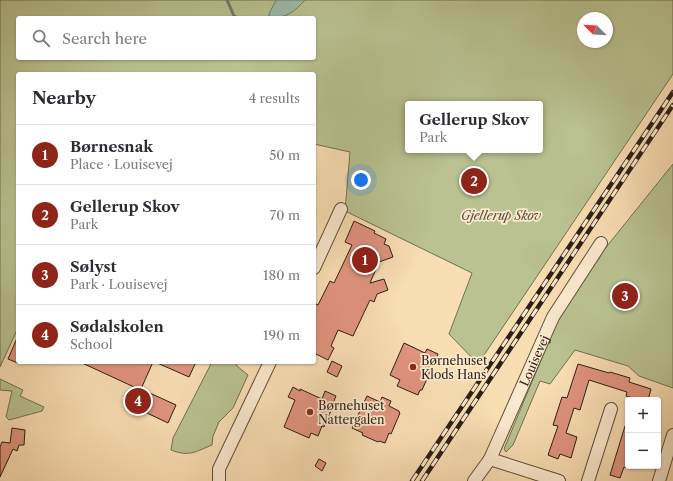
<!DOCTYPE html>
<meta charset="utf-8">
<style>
body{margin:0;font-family:"Libre Caslon Text",serif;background:#f7f7f7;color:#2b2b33}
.controls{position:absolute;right:12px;bottom:12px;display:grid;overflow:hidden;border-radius:4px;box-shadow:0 1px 3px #0004}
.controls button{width:36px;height:36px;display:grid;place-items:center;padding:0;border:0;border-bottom:1px solid #e1e1e2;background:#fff;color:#2b2b33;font:20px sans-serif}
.compass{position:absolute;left:577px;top:12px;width:36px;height:36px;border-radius:50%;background:#fff;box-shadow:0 1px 3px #0004;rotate:294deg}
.you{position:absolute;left:361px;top:180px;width:14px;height:14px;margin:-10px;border:3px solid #fff;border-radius:50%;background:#1a73e8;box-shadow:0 0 0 6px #1a73e833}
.badge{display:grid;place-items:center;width:26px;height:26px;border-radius:50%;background:#8f2418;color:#fff;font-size:13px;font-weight:700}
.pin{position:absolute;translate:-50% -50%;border:2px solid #fff;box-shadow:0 1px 4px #0006}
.popup{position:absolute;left:405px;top:101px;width:138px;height:52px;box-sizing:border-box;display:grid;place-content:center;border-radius:4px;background:#fff;filter:drop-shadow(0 1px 3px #0005);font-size:13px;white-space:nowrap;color:#7c7c81}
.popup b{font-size:15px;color:#2b2b33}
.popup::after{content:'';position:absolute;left:50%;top:100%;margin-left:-8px;border:8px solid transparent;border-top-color:#fff}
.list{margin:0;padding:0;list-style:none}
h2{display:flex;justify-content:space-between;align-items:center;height:52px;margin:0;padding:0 16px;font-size:17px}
h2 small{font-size:13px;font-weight:400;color:#7c7c81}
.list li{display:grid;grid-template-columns:26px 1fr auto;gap:12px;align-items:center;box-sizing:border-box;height:60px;padding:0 16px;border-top:1px solid #e1e1e2}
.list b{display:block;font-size:15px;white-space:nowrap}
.list p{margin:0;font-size:13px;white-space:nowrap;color:#7c7c81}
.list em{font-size:13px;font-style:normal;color:#7c7c81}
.icon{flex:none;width:22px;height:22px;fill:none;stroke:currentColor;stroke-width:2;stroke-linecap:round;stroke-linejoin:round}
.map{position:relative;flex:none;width:673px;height:481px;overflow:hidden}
.search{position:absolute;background:#fff;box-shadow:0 1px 3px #0004;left:16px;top:16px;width:300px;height:44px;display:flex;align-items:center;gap:10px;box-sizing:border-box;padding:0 14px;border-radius:4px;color:#7c7c81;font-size:15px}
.panel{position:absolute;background:#fff;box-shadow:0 1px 3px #0004;left:16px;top:72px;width:300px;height:292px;border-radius:4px}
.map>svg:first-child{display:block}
</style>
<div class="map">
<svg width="673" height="481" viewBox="0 0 673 481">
<rect width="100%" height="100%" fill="#f9ddb3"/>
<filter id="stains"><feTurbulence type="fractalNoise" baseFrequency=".005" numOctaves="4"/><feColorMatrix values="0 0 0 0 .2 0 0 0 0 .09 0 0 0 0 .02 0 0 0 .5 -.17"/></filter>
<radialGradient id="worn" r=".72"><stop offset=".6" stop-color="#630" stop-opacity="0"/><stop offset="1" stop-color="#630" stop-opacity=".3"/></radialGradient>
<!-- green -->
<path fill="#b9c290" stroke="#727052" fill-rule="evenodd" d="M 0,0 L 673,0 L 673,74 L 478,364 L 449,334 L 472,273 L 345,211 L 350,152 L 314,144 L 314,74 L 18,74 L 18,328 L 0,367 ZM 18,18 L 314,18 L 314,58 L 18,58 ZM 583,18 L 607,18 L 607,42 L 583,42 ZM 408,104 L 540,104 L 540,150 L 408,150 Z
M 673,164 L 673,388 L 639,376 L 628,366 L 575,350 L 550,384 L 540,381 L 513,445 L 506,452 L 504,449 L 559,317 L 594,261 L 598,260 L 603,251 Z
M 212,362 L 235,362 L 237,366 L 248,375 L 233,408 L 219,422 L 213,436 L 212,445 C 195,452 189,457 171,450 L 173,438 Z
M 0,379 L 23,390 L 20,396 L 44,407 L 42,411 L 9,420 L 6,417 L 12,391 L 0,390 Z"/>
<!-- water -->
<path fill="#9ebcad" stroke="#707d70" d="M 276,0 L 305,0 C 294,12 287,18 270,18 L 269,14 Z"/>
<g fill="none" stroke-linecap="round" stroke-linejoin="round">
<!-- stream -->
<path stroke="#707d70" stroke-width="3" d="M 227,0 L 234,16 L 238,18
M 266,18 L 269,17"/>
</g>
<!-- building -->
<path fill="#e0937e" stroke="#2c1f15" d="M 354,221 L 375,231 L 374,233 L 386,239 L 384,244 L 389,246 L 393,257 L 379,262 L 370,283 L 384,279 L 388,290 L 377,294 L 374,302 L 370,300 L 353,336 L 338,330 L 331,346 L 334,348 L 328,360 L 314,353 L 314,303 L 318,305 L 330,281 L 334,283 L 352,245 L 345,242 Z
M 18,336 L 18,363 L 8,359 Z
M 404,343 L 425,353 L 427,349 L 438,354 L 422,390 L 420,390 L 418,395 L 397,386 L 400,380 L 390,375 Z
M 332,361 L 342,366 L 337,377 L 327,372 Z
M 80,362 L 153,362 L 141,389 L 176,405 L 168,423 L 126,403 L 134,387 Z
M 155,362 L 196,362 L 189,377 Z
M 578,364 L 609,373 L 610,372 L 630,378 L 629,382 L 651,389 L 648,400 L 639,400 L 626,396 L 627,392 L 589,380 L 580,410 L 574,408 L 566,433 L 577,437 L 571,458 L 560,454 L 558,459 L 548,455 L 558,426 L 553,425 L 562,397 L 567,398 Z
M 293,387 L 300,391 L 300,389 L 322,399 L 325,391 L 336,396 L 332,406 L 333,406 L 324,427 L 322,426 L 318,436 L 311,433 L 309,438 L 284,427 L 295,400 L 288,397 Z
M 367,396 L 380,402 L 382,397 L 391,401 L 389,406 L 399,411 L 399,412 L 400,413 L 391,434 L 389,433 L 385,443 L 379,441 L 378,442 L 362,435 L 363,433 L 352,428 Z
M 625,426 L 628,426 L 628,468 L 624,467 L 620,478 L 610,475 Z
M 12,428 L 25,430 L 24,445 L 19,445 L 17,451 L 13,449 L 0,477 L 0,447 L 2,442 L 10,443 Z
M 319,459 L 326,463 L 322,471 L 315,466 Z"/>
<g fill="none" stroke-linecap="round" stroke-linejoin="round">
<!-- street casing -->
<g stroke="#5f4e3c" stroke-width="14">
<g id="street">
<path d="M 314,268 L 341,209"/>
<path d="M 490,459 L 559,481"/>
<path d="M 219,481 L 219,469 L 270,362"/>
<path id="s1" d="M 474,481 L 490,459 L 553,317 L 601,243"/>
<path d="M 588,481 L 611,409"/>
<path d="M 659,481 L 673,435"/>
</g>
</g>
<!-- street -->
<use href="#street" stroke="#fbe9ce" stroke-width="12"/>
<!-- rail casing -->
<g stroke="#2c1f15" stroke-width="4.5">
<path id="rail" d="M 412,481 L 673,92
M 422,481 L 673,105"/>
</g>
<!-- rail -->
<use href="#rail" stroke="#fbe9ce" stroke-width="3" stroke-dasharray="9" stroke-linecap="butt"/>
</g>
<!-- markers -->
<g fill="#8f2418" stroke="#fbe9ce" stroke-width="1.5">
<circle cx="413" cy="367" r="4"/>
<circle cx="310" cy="412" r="4"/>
</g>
<g text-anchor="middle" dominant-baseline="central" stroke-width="3.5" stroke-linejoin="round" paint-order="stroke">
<!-- park labels -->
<g font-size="12" font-style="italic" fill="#56503a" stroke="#fbe9ce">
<text x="501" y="215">Gjellerup Skov</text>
</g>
<!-- poi labels -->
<g font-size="12" fill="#2c1f15" stroke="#fbe9ce" text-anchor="start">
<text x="421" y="360">Børnehuset<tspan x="421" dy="14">Klods Hans</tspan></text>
<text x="318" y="405">Børnehuset<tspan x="318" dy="14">Nattergalen</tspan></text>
</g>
<!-- street labels -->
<g font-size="12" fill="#2c1f15" stroke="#fbe9ce">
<text stroke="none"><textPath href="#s1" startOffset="135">Louisevej</textPath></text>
</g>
</g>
<rect width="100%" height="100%" filter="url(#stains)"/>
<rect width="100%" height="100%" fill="url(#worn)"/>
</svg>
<div class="controls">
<button>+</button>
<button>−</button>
</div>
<svg class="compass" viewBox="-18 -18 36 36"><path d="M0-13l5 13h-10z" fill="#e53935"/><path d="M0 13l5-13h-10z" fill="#7c7c81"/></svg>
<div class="you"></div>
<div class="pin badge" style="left:365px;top:260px">1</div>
<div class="pin badge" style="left:474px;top:181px">2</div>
<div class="popup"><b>Gellerup Skov</b>Park</div>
<div class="pin badge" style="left:625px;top:296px">3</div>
<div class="pin badge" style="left:138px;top:401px">4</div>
<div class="search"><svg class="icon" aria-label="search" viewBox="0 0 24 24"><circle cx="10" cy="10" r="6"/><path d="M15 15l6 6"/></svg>Search here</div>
<section class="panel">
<h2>Nearby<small>4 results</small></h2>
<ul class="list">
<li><span class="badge">1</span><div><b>Børnesnak</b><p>Place · Louisevej</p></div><em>50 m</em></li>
<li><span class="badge">2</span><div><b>Gellerup Skov</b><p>Park</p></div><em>70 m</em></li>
<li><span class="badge">3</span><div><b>Sølyst</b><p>Park · Louisevej</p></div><em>180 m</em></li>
<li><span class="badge">4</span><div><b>Sødalskolen</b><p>School</p></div><em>190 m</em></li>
</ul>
</section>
</div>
